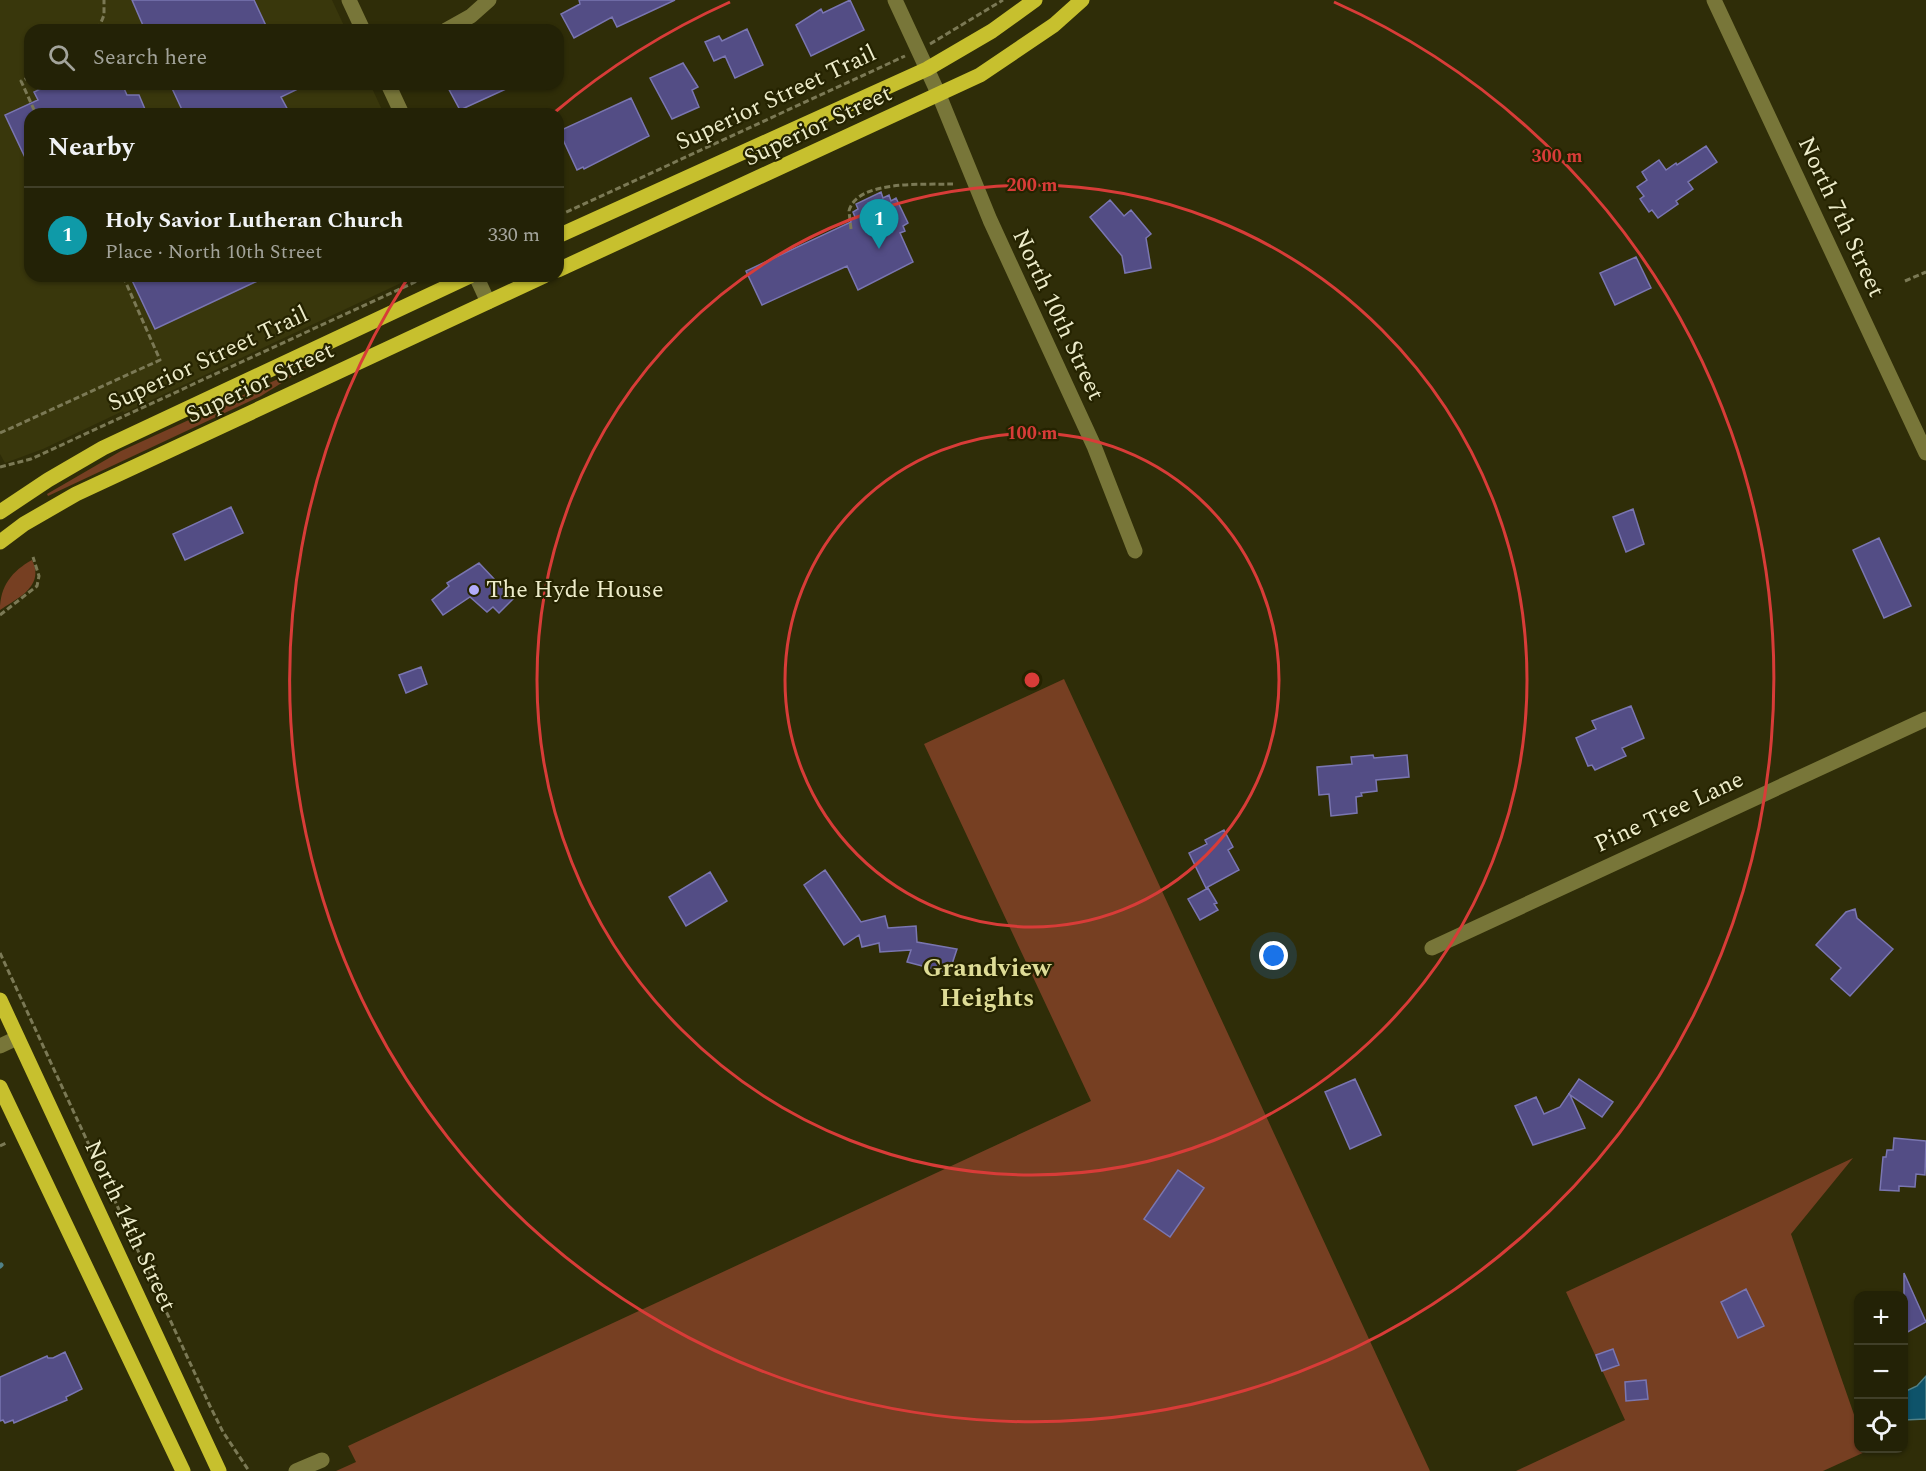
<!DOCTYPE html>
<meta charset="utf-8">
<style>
body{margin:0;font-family:Spectral,serif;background:#2f2f14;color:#f1f3f6}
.controls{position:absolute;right:18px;bottom:18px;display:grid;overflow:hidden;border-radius:12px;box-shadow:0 2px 4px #0004}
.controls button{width:54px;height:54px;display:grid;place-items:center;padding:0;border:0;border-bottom:2px solid #403f28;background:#232206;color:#f1f3f6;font:30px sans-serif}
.you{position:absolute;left:1274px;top:956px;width:21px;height:21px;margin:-15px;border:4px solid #fff;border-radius:50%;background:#1a73e8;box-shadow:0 0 0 9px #1a73e833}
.badge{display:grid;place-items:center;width:39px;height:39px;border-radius:50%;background:#d93025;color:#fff;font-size:20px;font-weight:700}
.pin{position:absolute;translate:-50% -50px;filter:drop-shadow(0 2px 3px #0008)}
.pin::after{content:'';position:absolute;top:32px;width:21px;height:18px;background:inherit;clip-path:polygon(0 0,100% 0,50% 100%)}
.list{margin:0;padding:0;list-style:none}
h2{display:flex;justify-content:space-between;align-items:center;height:78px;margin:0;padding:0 24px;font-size:26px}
h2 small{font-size:20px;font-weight:400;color:#a3a49b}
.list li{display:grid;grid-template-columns:39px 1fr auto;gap:18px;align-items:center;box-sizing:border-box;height:96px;padding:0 24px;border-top:2px solid #403f28}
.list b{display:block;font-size:22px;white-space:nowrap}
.list p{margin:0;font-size:20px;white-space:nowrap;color:#a3a49b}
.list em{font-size:20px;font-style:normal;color:#a3a49b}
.icon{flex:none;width:33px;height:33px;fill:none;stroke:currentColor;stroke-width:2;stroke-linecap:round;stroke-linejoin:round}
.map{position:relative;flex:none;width:1926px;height:1471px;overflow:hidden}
.search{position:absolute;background:#232206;box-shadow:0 2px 4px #0004;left:24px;top:24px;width:540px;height:66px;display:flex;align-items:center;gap:15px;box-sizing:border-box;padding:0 21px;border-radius:18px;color:#a3a49b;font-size:22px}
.panel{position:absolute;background:#232206;box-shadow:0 2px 4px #0004;left:24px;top:108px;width:540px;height:174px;border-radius:18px}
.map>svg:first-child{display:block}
</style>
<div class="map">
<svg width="1926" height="1471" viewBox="0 0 1926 1471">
<rect width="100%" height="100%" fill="#2f2d08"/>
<!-- built -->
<path fill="#39370c" d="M 0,0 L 332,0 L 346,30 L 30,30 L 30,84 L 370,84 L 384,114 L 30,114 L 30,276 L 416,276 L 124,413 L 123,411 L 43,449 L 5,463 L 0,454 Z"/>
<!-- green -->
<path fill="#763f22" d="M 313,363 L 261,396 L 48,496 L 47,494 L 121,451 Z
M 32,560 C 45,586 18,598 0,610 C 0,586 12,571 32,560 Z
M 1064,679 L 1430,1471 L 336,1471 L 356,1462 L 348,1446 L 1091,1101 L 924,744 Z
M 1853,1158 L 1791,1234 L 1858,1426 L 1858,1448 L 1867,1451 L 1823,1471 L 1516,1471 L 1625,1420 L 1566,1292 Z"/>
<!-- water -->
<path fill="#0e536a" stroke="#518187" stroke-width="1.5" d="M 1926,1376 L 1926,1419 L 1904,1420 L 1904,1392 L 1917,1386 Z"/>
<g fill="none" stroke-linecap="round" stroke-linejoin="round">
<!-- stream -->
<path stroke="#518187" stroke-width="5" d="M 0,1266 L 1,1265"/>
</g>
<!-- building -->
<path fill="#534d85" stroke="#7a76b1" stroke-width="1.5" d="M 132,0 L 254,0 L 268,30 L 145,30 Z
M 579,0 L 675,0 L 617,27 L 612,17 L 574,38 L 561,14 L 580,4 Z
M 850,0 L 864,30 L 811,56 L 796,25 L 821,9 L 823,13 Z
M 747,29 L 763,65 L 735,78 L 725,56 L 714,61 L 705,42 L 719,36 L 722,41 Z
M 683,63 L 698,87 L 692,90 L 699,107 L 672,119 L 650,78 Z
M 50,84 L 122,84 L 127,95 L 139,95 L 147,114 L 30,114 L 30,168 L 5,115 L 38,100 L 34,92 Z
M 170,84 L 308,84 L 281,97 L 290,114 L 184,114 Z
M 446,84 L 517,84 L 460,110 Z
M 631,98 L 649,136 L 584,169 L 583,167 L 577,170 L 559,131 Z
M 1706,146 L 1717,162 L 1688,182 L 1693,189 L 1676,201 L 1678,204 L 1658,218 L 1652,210 L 1649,212 L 1640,199 L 1644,196 L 1637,187 L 1647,180 L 1642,172 L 1659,160 L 1666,170 L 1676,163 L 1677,165 Z
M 881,192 L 883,198 L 889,195 L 891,201 L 896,198 L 908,223 L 903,226 L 905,231 L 900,233 L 913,262 L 858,290 L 847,266 L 762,305 L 746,271 L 851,222 L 850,220 L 855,217 L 853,212 L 858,209 L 856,204 Z
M 1110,200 L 1124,216 L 1131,210 L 1151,234 L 1146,238 L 1151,268 L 1125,273 L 1122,256 L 1090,217 Z
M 1636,257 L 1651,288 L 1615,305 L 1600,273 Z
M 130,276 L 268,276 L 155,329 Z
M 231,507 L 243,533 L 185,560 L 173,534 Z
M 1633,509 L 1644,544 L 1626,552 L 1613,517 Z
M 1879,538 L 1911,606 L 1884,618 L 1853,550 Z
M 479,563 L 513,599 L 499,613 L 493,607 L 487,612 L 470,597 L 443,615 L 432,600 L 449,586 L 447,583 Z
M 421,667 L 427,684 L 406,693 L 399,675 Z
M 1631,706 L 1644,738 L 1622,748 L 1626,756 L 1595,770 L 1592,765 L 1588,766 L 1576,738 L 1596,729 L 1592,721 Z
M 1373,755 L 1374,758 L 1407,755 L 1409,777 L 1376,780 L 1377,791 L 1361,793 L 1362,796 L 1356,797 L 1357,813 L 1331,816 L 1329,794 L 1319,795 L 1317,767 L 1352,764 L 1351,757 Z
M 1224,830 L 1233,847 L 1228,850 L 1239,870 L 1206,888 L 1189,853 L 1207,844 L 1205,840 Z
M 825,870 L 861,922 L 885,916 L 888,928 L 916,926 L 917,942 L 957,949 L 949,973 L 907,962 L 911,950 L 880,952 L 879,943 L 862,947 L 859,935 L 844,945 L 804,885 Z
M 710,872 L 727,901 L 686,926 L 669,897 Z
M 1208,888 L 1217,903 L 1214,904 L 1218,910 L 1200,920 L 1188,899 Z
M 1855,909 L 1857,918 L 1893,949 L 1850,996 L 1831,979 L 1841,968 L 1816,945 L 1846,912 Z
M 1355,1079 L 1381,1135 L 1350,1149 L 1325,1092 Z
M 1579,1079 L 1613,1102 L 1602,1117 L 1570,1095 L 1585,1128 L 1533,1145 L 1515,1106 L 1536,1097 L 1544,1114 L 1560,1107 Z
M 1894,1138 L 1926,1141 L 1925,1175 L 1916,1174 L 1915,1187 L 1899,1186 L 1899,1191 L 1880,1190 L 1883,1157 L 1886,1157 L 1887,1150 L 1893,1150 Z
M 1178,1170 L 1204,1188 L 1170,1237 L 1144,1219 Z
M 1904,1273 L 1926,1322 L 1904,1334 Z
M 1746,1289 L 1764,1326 L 1738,1338 L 1721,1302 Z
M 1613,1349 L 1619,1365 L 1602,1371 L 1596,1355 Z
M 65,1352 L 82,1389 L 66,1397 L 67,1400 L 14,1423 L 13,1420 L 5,1423 L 3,1420 L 0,1421 L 0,1377 L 47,1356 L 48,1358 L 53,1358 Z
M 1646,1380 L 1648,1399 L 1626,1401 L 1625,1382 Z"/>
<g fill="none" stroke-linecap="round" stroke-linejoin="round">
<!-- path -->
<path stroke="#7b7955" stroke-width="3" stroke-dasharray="6 3" stroke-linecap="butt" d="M 98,30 L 104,15 L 104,0
M 930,44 L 1003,0
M 30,77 L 21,81 L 36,114
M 558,216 L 905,56
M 851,229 L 849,211 C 857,179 927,185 953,184
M 1905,281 L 1926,272
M 0,433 L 160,360 L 123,276
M 0,467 L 31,459 L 428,276
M 0,615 L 37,586 L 39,576 L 33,557
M 0,953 L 210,1406 L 223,1432 L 249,1471
M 0,1146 L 8,1142"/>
<!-- minor -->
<path stroke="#787639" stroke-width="15" d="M 349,0 L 363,30
M 895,0 L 939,95 L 990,220 L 1094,446 L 1135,551
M 1714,0 L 1926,453
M 446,30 L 471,16 L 489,0
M 388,84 L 402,114
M 476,276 L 488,302
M 1432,948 L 1926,719
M 0,1046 L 17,1038
M 296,1471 L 322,1460"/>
<!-- major -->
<path stroke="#c7c02e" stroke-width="15" d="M 558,236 L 927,69 L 992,31 L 1035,0
M 558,270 L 980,75 L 1054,25 L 1082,0
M 0,512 L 48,480 L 103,448 L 470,276
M 0,542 L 24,524 L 76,494 L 544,276
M 0,1000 L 219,1471
M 0,1087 L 183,1471"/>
</g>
<!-- distance rings -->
<g fill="none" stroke="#d83c38" stroke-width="3">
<circle cx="1032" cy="680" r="247"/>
<circle cx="1032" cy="680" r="495"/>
<path d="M555 112A742 742 0 0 1 730 2M1334 2A742 742 0 1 1 406 281"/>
</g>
<!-- markers -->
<circle fill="#b2adf9" stroke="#252300" stroke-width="2" cx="474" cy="590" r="6"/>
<g text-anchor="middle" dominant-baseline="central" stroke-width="4.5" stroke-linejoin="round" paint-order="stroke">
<!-- street labels -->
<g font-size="24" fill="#edecca" stroke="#252300">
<text transform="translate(776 98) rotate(-25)">Superior Street Trail</text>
<text transform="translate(818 126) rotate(-25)">Superior Street</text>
<text transform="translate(1841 217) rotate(65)">North 7th Street</text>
<text transform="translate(1058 315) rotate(65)">North 10th Street</text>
<text transform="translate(208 359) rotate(-25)">Superior Street Trail</text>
<text transform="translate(260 383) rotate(-25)">Superior Street</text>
<text transform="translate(1669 812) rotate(-25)">Pine Tree Lane</text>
<text transform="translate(130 1226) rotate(65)">North 14th Street</text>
</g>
<!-- poi labels -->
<g font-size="24" fill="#edecca" stroke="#252300" text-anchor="start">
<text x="486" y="590">The Hyde House</text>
</g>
<!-- neighbourhood labels -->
<g font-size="26" font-weight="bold" fill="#dedc96" stroke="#252300">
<text x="987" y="968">Grandview<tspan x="987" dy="30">Heights</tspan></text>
</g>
</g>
<circle cx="1032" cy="680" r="9" fill="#d83c38" stroke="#252300" stroke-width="3"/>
<g font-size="18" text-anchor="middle" font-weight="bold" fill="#d83c38" stroke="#252300" stroke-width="4.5" stroke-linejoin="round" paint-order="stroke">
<text x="1557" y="162">300 m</text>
<text x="1032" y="191">200 m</text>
<text x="1032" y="439">100 m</text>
</g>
</svg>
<div class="controls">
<button>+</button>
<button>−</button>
<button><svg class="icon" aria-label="locate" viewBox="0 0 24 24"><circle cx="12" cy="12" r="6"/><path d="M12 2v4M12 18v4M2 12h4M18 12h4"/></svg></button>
</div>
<div class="you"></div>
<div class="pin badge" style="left:879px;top:249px;background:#0f9aa8">1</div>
<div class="search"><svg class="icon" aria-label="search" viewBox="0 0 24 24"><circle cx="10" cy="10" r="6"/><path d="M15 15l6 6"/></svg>Search here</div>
<section class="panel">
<h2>Nearby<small></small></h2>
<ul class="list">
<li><span class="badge" style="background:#0f9aa8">1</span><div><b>Holy Savior Lutheran Church</b><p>Place · North 10th Street</p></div><em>330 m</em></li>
</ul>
</section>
</div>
